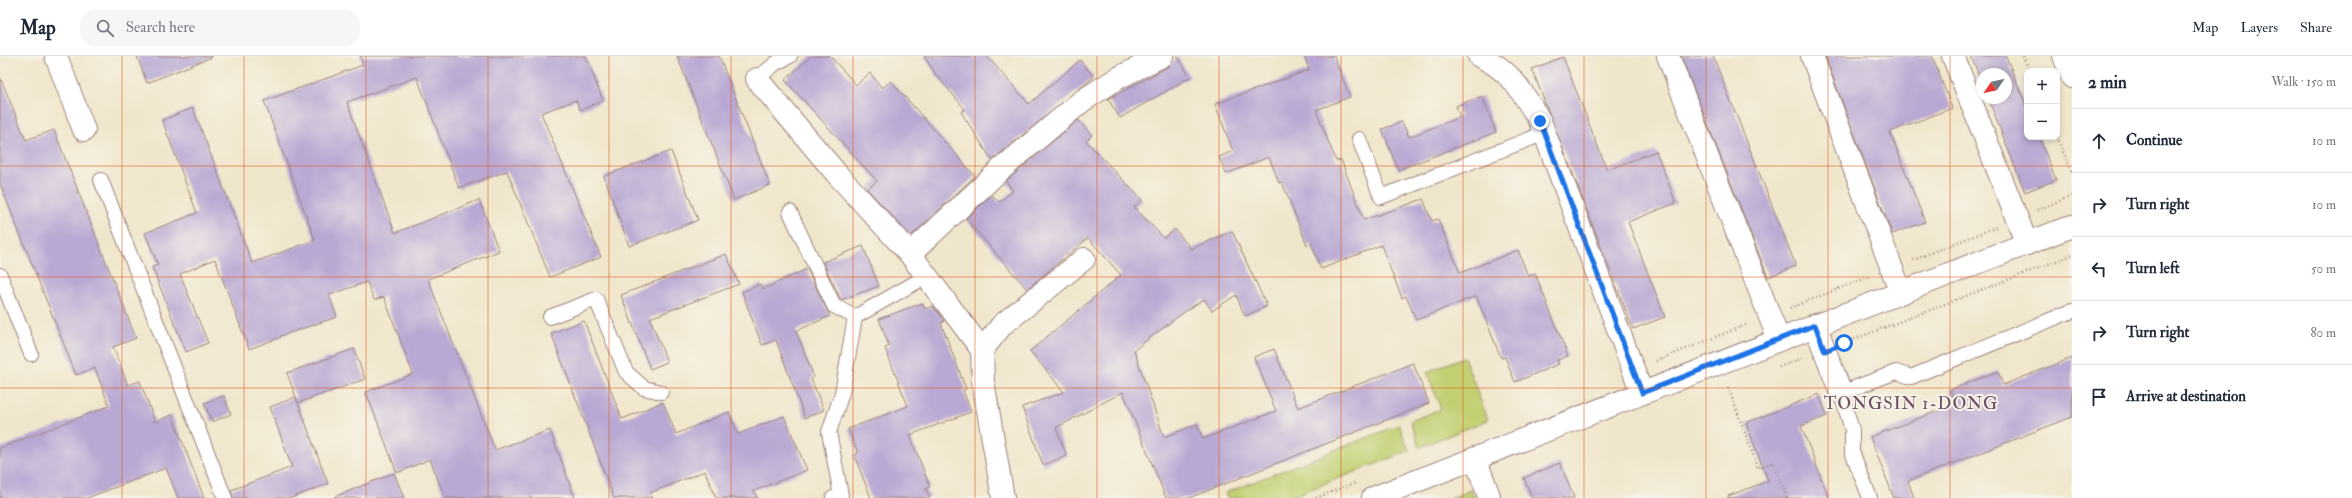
<!DOCTYPE html>
<meta charset="utf-8">
<style>
body{margin:0;font-family:"IM FELL Double Pica",serif;background:#f6f6f7;color:#1f2937}
.controls{position:absolute;right:12px;top:12px;display:grid;overflow:hidden;border-radius:8px;box-shadow:0 2px 6px #0003}
.controls button{width:36px;height:36px;display:grid;place-items:center;padding:0;border:0;border-bottom:1px solid #e0e1e3;background:#fff;color:#1f2937;font:20px sans-serif}
.compass{position:absolute;left:1976px;top:12px;width:36px;height:36px;border-radius:50%;background:#fff;box-shadow:0 2px 6px #0003;rotate:236deg}
.stop{position:absolute;width:12px;height:12px;margin:-9px;border:3px solid #1a73e8;border-radius:50%;background:#fff}
.stop.end{background:#1a73e8;border-color:#fff;box-shadow:0 1px 4px #0008}
.list{margin:0;padding:0;list-style:none}
h2{display:flex;justify-content:space-between;align-items:center;height:52px;margin:0;padding:0 16px;font-size:17px}
h2 small{font-size:13px;font-weight:400;color:#747a83}
.list li{display:grid;grid-template-columns:26px 1fr auto;gap:12px;align-items:center;box-sizing:border-box;height:64px;padding:0 16px;border-top:1px solid #e0e1e3}
.list b{display:block;font-size:15px;white-space:nowrap}
.list em{font-size:13px;font-style:normal;color:#747a83}
.icon{flex:none;width:22px;height:22px;fill:none;stroke:currentColor;stroke-width:2;stroke-linecap:round;stroke-linejoin:round}
.map{position:relative;flex:none;width:2072px;height:442px;overflow:hidden}
header{display:flex;align-items:center;gap:24px;box-sizing:border-box;height:56px;padding:0 20px;background:#fff;border-bottom:1px solid #e0e1e3}
header strong{font-size:19px}
nav{display:flex;gap:22px;margin-inline-start:auto;font-size:14px}
.search{width:280px;height:36px;background:#f6f6f7;display:flex;align-items:center;gap:10px;box-sizing:border-box;padding:0 14px;border-radius:16px;color:#747a83;font-size:15px}
main{display:flex}
aside{flex:1;background:#fff}
.map>svg:first-child{display:block}
</style>
<header>
<strong>Map</strong>
<div class="search"><svg class="icon" aria-label="search" viewBox="0 0 24 24"><circle cx="10" cy="10" r="6"/><path d="M15 15l6 6"/></svg>Search here</div>
<nav><a>Map</a><a>Layers</a><a>Share</a></nav>
</header>
<main>
<div class="map">
<svg width="2072" height="442" viewBox="0 0 2072 442">
<rect width="100%" height="100%" fill="#f7f3e8"/>
<filter id="ink" filterUnits="userSpaceOnUse"><feTurbulence type="fractalNoise" baseFrequency=".025" numOctaves="2"/><feDisplacementMap in="SourceGraphic" scale="8" xChannelSelector="R" yChannelSelector="G"/><feConvolveMatrix kernelMatrix="1 2 1 2 8 2 1 2 1" color-interpolation-filters="sRGB"/></filter>
<filter id="wash" filterUnits="userSpaceOnUse"><feTurbulence type="fractalNoise" baseFrequency=".012" numOctaves="4" result="noise"/><feDisplacementMap in="SourceGraphic" scale="16" xChannelSelector="R" yChannelSelector="G"/><feGaussianBlur stdDeviation="0.9" result="paint"/><feColorMatrix in="noise" values="0 0 0 0 0 0 0 0 0 0 0 0 0 0 0 0 0 1.4 0 .05"/><feComposite in="paint" operator="in"/></filter>
<g filter="url(#wash)">
<rect width="100%" height="100%" fill="#f0e6cb"/>
<!-- green -->
<path fill="#c2d072" stroke="#86784e" d="M 1464,301 L 1488,364 L 1420,391 L 1410,365 L 1441,353 L 1427,316 Z
M 1399,369 L 1409,395 L 1288,442 L 1227,442 L 1225,437 Z
M 1471,434 L 1475,442 L 1451,442 Z"/>
<g id="blocks">
<!-- building -->
<path fill="#b9a8d3" d="M 137,0 L 212,0 L 212,1 L 147,27 Z
M 360,0 L 586,0 L 603,45 L 580,54 L 576,44 L 541,57 L 601,201 L 550,221 L 507,115 L 459,132 L 417,21 L 347,46 L 395,177 L 479,144 L 499,195 L 428,223 L 495,394 L 550,374 L 575,442 L 445,442 L 430,403 L 397,417 L 366,336 L 413,318 L 384,241 L 374,244 L 367,226 L 329,239 L 337,261 L 280,280 L 281,281 L 249,293 L 215,203 L 180,218 L 208,287 L 186,296 L 152,211 L 158,209 L 145,177 L 197,157 L 162,64 L 193,52 L 252,207 L 315,184 L 264,45 L 363,9 Z
M 677,0 L 719,0 L 770,129 L 734,144 Z
M 811,0 L 830,0 L 856,29 L 870,17 L 882,32 L 891,25 L 975,120 L 911,180 L 867,133 L 877,125 L 785,24 Z
M 924,0 L 987,0 L 1029,48 L 1080,4 L 1094,21 L 992,104 L 961,56 L 965,53 L 936,19 Z
M 1304,0 L 1334,0 L 1350,41 L 1316,54 L 1336,105 L 1341,104 L 1364,164 L 1423,143 L 1432,165 L 1438,163 L 1460,217 L 1518,194 L 1528,220 L 1535,217 L 1568,300 L 1557,304 L 1559,308 L 1515,326 L 1505,301 L 1501,302 L 1476,240 L 1416,264 L 1406,240 L 1402,242 L 1381,189 L 1321,213 L 1311,187 L 1307,189 L 1282,126 L 1279,127 L 1269,101 L 1226,118 L 1219,101 L 1233,95 L 1215,48 L 1309,14 Z
M 1681,0 L 1713,0 L 1796,210 L 1768,221 Z
M 1825,0 L 1932,0 L 1952,52 L 1890,76 L 1925,166 L 1892,178 Z
M 1971,0 L 2006,0 L 2027,52 L 2027,81 L 2039,81 L 2056,124 L 2025,136 L 1988,42 L 2006,42 L 2006,18 L 1982,18 L 1982,27 Z
M 1178,1 L 1190,21 L 1120,62 L 1108,43 L 1168,11 Z
M 1563,1 L 1607,114 L 1656,95 L 1676,147 L 1628,166 L 1665,261 L 1633,273 L 1532,13 Z
M 0,21 L 26,84 L 54,74 L 136,282 L 113,291 L 128,329 L 140,325 L 155,366 L 172,359 L 204,442 L 178,442 L 166,412 L 87,442 L 0,442 L 0,392 L 109,350 L 95,312 L 76,319 L 0,128 Z
M 1482,40 L 1496,76 L 1398,114 L 1382,73 L 1402,66 L 1409,81 L 1460,61 L 1456,50 Z
M 1078,64 L 1092,79 L 1086,85 L 1142,144 L 1134,151 L 1164,182 L 1175,173 L 1191,193 L 1232,175 L 1267,250 L 1245,260 L 1236,239 L 1212,255 L 1204,243 L 1180,259 L 1134,294 L 1164,381 L 1197,368 L 1203,383 L 1276,355 L 1254,301 L 1274,293 L 1298,352 L 1413,307 L 1429,347 L 1189,442 L 1166,442 L 1123,336 L 1056,372 L 1067,400 L 1043,409 L 1022,351 L 1064,336 L 1030,295 L 1121,219 L 1088,182 L 1027,233 L 966,163 L 992,139 L 999,146 L 1013,135 L 1006,125 Z
M 671,95 L 698,164 L 629,190 L 604,120 Z
M 863,190 L 879,230 L 841,244 L 823,206 Z
M 726,198 L 739,228 L 650,262 L 667,306 L 650,313 L 621,239 Z
M 807,213 L 830,260 L 796,275 L 814,321 L 811,323 L 824,354 L 805,362 L 776,284 L 762,289 L 742,236 L 761,228 L 763,233 Z
M 922,247 L 925,253 L 933,250 L 943,263 L 944,265 L 941,267 L 966,333 L 963,334 L 971,356 L 910,379 L 930,431 L 926,433 L 930,442 L 871,442 L 854,399 L 858,397 L 848,373 L 908,350 L 885,292 L 889,290 L 879,263 Z
M 584,265 L 622,363 L 663,346 L 676,378 L 729,356 L 738,378 L 784,360 L 807,414 L 754,435 L 757,442 L 716,442 L 705,415 L 650,437 L 652,442 L 614,442 L 551,277 Z
M 354,293 L 365,323 L 298,347 L 287,317 Z
M 2072,302 L 2072,361 L 1908,425 L 1914,442 L 1894,442 L 1870,381 L 1956,348 L 1950,334 L 1998,315 L 2003,329 Z
M 1819,338 L 1827,360 L 1801,370 L 1829,442 L 1728,442 L 1728,440 L 1768,425 L 1746,367 Z
M 224,340 L 231,358 L 212,366 L 204,347 Z
M 296,341 L 328,428 L 291,442 L 233,442 L 231,434 L 292,411 L 270,351 Z
M 1560,407 L 1574,442 L 1532,442 L 1524,422 Z
M 394,417 L 404,442 L 334,442 L 334,441 Z"/>
</g>
</g>
<g filter="url(#ink)">
<use href="#blocks" fill-opacity="0" stroke="#9d827b" stroke-width="1"/>
<g fill="none" stroke-linecap="round" stroke-linejoin="round">
<!-- service casing -->
<g stroke="#9d827b" stroke-width="16">
<path id="service" d="M 757,23 L 776,7 L 790,0
M 1359,83 L 1381,141 L 1545,77
M 101,124 L 225,442
M 790,156 L 834,250 L 855,261
M 0,219 L 31,298
M 550,261 L 596,243 L 626,316 L 644,332 L 661,336
M 855,261 L 927,220
M 833,442 L 841,439 L 829,376 L 842,337 L 855,261
M 1870,442 L 1852,396 L 1852,374 L 1841,337 L 1896,316 L 1911,321 L 2072,255"/>
</g>
<!-- minor casing -->
<g stroke="#9d827b" stroke-width="24">
<path id="minor" d="M 56,0 L 84,74
M 1479,0 C 1511,14 1523,37 1540,65 L 1642,337
M 1668,0 L 1779,284
M 1812,0 L 1901,237
M 1953,0 L 2027,188
M 2064,0 L 2072,21
M 757,23 L 836,117 L 910,198 L 982,294
M 910,198 L 999,115 L 1082,45 L 1118,22 L 1162,0
M 1815,269 L 1841,337
M 1475,402 L 1489,440
M 1003,442 L 983,325 L 982,294 L 1002,269 L 1084,203
M 1373,442 L 2072,170"/>
</g>
<!-- path -->
<path stroke="#9d827b" stroke-width="2.5" stroke-dasharray="1 3" stroke-linecap="butt" d="M 2023,0 L 2030,15
M 2057,81 L 2072,117
M 2037,154 L 2072,140
M 1913,204 L 1996,171
M 1790,252 L 1871,220
M 1847,286 L 2072,199
M 1656,305 L 1748,268
M 1779,311 L 1803,302
M 1728,331 L 1758,412 L 1773,406 L 1787,442
M 1316,442 L 1355,427"/>
<!-- service -->
<use href="#service" stroke="#fff" stroke-width="14"/>
<!-- minor -->
<use href="#minor" stroke="#fff" stroke-width="22"/>
</g>
</g>
<g fill="none" stroke-linecap="round" stroke-linejoin="round" filter="url(#ink)">
<!-- route -->
<path stroke="#1a73e8" stroke-width="5" d="M 1540,65 L 1642,337 L 1815,269 L 1825,295 L 1844,287"/>
</g>
<!-- grid -->
<path fill="none" stroke="#e0560e" stroke-width="1" stroke-opacity="0.55" d="M 122,0 L 122,442M 244,0 L 244,442M 366,0 L 366,442M 488,0 L 488,442M 609,0 L 609,442M 731,0 L 731,442M 853,0 L 853,442M 975,0 L 975,442M 1097,0 L 1097,442M 1219,0 L 1219,442M 1341,0 L 1341,442M 1463,0 L 1463,442M 1584,0 L 1584,442M 1706,0 L 1706,442M 1828,0 L 1828,442M 1950,0 L 1950,442M 0,110 L 2072,110M 0,221 L 2072,221M 0,332 L 2072,332"/>
<g text-anchor="middle" dominant-baseline="central" stroke-width="4" stroke-linejoin="round" paint-order="stroke">
<!-- quarter labels -->
<g font-size="17" letter-spacing="1" fill="#714f66" stroke="#f7f3e8">
<text x="1911" y="347">TONGSIN 1-DONG</text>
</g>
</g>
</svg>
<div class="controls">
<button>+</button>
<button>−</button>
</div>
<svg class="compass" viewBox="-18 -18 36 36"><path d="M0-13l5 13h-10z" fill="#e53935"/><path d="M0 13l5-13h-10z" fill="#747a83"/></svg>
<div class="stop" style="left:1844px;top:287px"></div>
<div class="stop end" style="left:1540px;top:65px"></div>
</div>
<aside>
<h2>2 min<small>Walk · 150 m</small></h2>
<ul class="list">
<li><svg class="icon" aria-label="ahead" viewBox="0 0 24 24"><path d="M12 20V5M6 11l6-6 6 6"/></svg><div><b>Continue</b></div><em>10 m</em></li>
<li><svg class="icon" aria-label="right" viewBox="0 0 24 24"><path d="M7 20v-9h11M14 6l5 5-5 5"/></svg><div><b>Turn right</b></div><em>10 m</em></li>
<li><svg class="icon" aria-label="left" viewBox="0 0 24 24"><path d="M17 20v-9H6M10 6l-5 5 5 5"/></svg><div><b>Turn left</b></div><em>50 m</em></li>
<li><svg class="icon" aria-label="right" viewBox="0 0 24 24"><path d="M7 20v-9h11M14 6l5 5-5 5"/></svg><div><b>Turn right</b></div><em>80 m</em></li>
<li><svg class="icon" aria-label="arrive" viewBox="0 0 24 24"><path d="M6 21V4h12l-3 4 3 4H6"/></svg><div><b>Arrive at destination</b></div></li>
</ul>
</aside>
</main>
